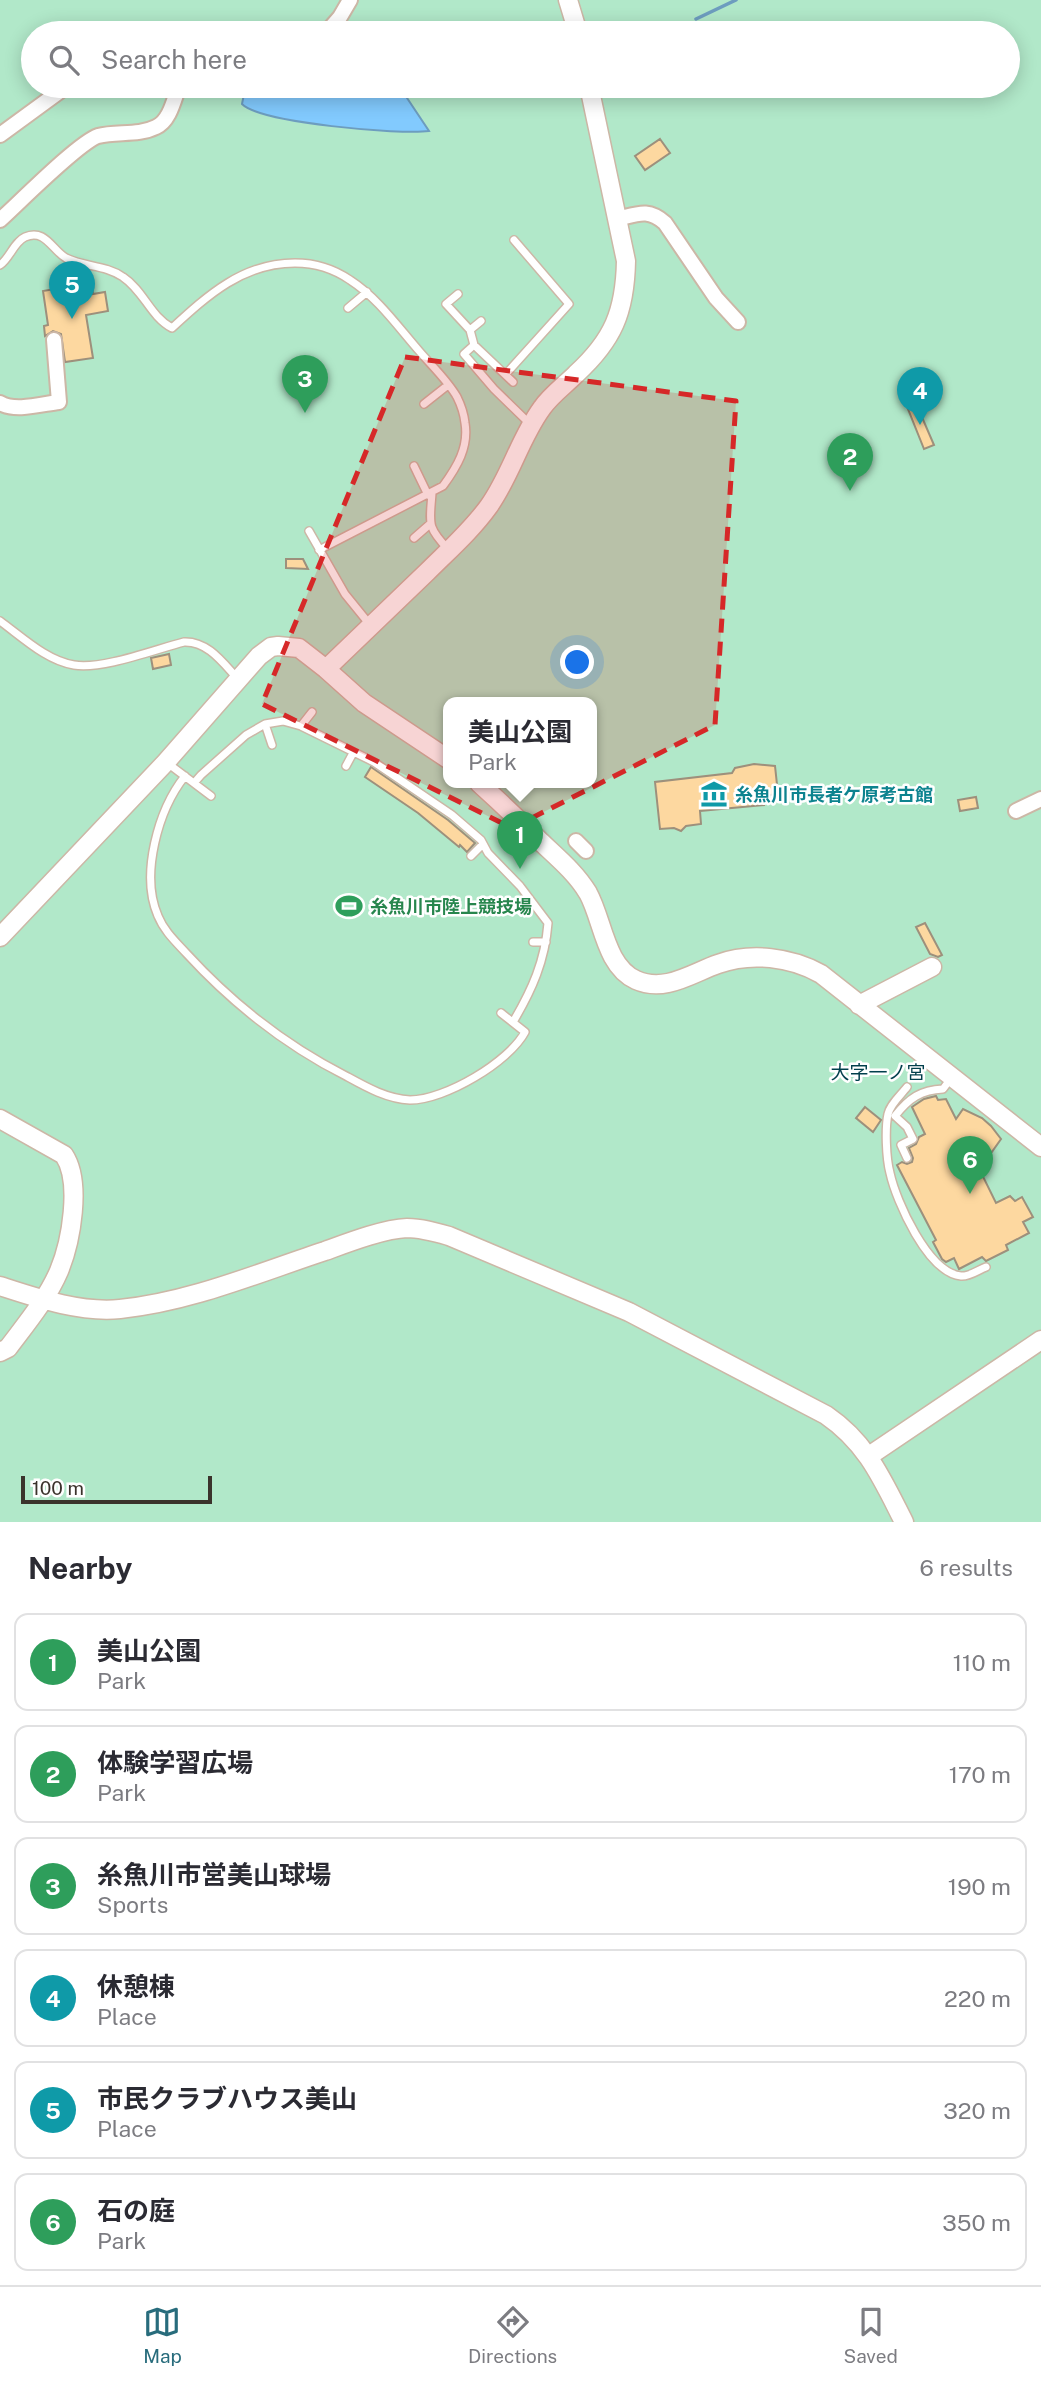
<!DOCTYPE html>
<meta charset="utf-8">
<style>
body{margin:0;font-family:"Public Sans","Noto Sans JP",sans-serif;background:#f7f7f7;color:#2b2b33}
.scale{position:absolute;left:21px;bottom:18px;width:191px;box-sizing:border-box;padding-left:7px;border:4px solid #3b332c;border-top:0;font-size:19px;line-height:24px;white-space:nowrap;color:#3b332c;-webkit-text-stroke:5px #fff;paint-order:stroke}
.you{position:absolute;left:578px;top:663px;width:24px;height:24px;margin:-18px;border:5px solid #fff;border-radius:50%;background:#1a73e8;box-shadow:0 0 0 10px #1a73e833}
.badge{display:grid;place-items:center;width:46px;height:46px;border-radius:50%;background:#286c7c;color:#fff;font-size:23px;font-weight:700}
.pin{position:absolute;translate:-50% -58px;filter:drop-shadow(0 2px 4px #0008)}
.pin::after{content:'';position:absolute;top:37px;width:24px;height:21px;background:inherit;clip-path:polygon(0 0,100% 0,50% 100%)}
.popup{position:absolute;left:443px;top:697px;width:154px;height:91px;box-sizing:border-box;display:grid;place-content:center;border-radius:14px;background:#fff;filter:drop-shadow(0 2px 5px #0005);font-size:23px;white-space:nowrap;color:#7c7c81}
.popup b{font-size:26px;color:#2b2b33}
.popup::after{content:'';position:absolute;left:50%;top:100%;margin-left:-14px;border:14px solid transparent;border-top-color:#fff}
.list{margin:0;padding:0;list-style:none}
h2{display:flex;justify-content:space-between;align-items:center;height:91px;margin:0;padding:0 28px;font-size:30px}
h2 small{font-size:23px;font-weight:400;color:#7c7c81}
.list li{display:grid;grid-template-columns:46px 1fr auto;gap:21px;align-items:center;box-sizing:border-box;height:98px;margin:0 14px 14px;padding:0 14px;border:2px solid #e1e1e2;border-radius:14px}
.list b{display:block;font-size:26px;white-space:nowrap}
.list p{margin:0;font-size:23px;white-space:nowrap;color:#7c7c81}
.list em{font-size:23px;font-style:normal;color:#7c7c81}
.icon{flex:none;width:38px;height:38px;fill:none;stroke:currentColor;stroke-width:2;stroke-linecap:round;stroke-linejoin:round}
.map{position:relative;flex:none;width:1041px;height:1522px;overflow:hidden}
.search{position:absolute;background:#fff;box-shadow:0 4px 18px #0003;left:21px;right:21px;top:21px;height:77px;display:flex;align-items:center;gap:18px;box-sizing:border-box;padding:0 24px;border-radius:38px;color:#7c7c81;font-size:26px}
.sheet{height:763px;background:#fff}
nav{display:flex;justify-content:space-around;align-items:center;box-sizing:border-box;height:98px;border-top:2px solid #e1e1e2;background:#fff;font-size:19px;color:#7c7c81}
nav a{display:grid;justify-items:center;gap:4px}
nav .on{color:#286c7c}
.map>svg:first-child{display:block}
</style>
<div class="map">
<svg width="1041" height="1522" viewBox="0 0 1041 1522">
<rect width="100%" height="100%" fill="#fef1e7"/>
<!-- green -->
<path fill="#b1e8c9" fill-rule="evenodd" d="M 0,0 L 1041,0 L 1041,1522 L 0,1522 ZM 33,33 L 1008,33 L 1008,86 L 33,86 ZM 448,703 L 592,703 L 592,783 L 448,783 Z"/>
<!-- water -->
<path fill="#82cafe" stroke="#6d9dbf" stroke-width="2" d="M 271,86 L 399,86 L 429,131 C 400,135 261,123 242,104 L 244,94 Z"/>
<g fill="none" stroke-linecap="round" stroke-linejoin="round">
<!-- stream -->
<path stroke="#6d9dbf" stroke-width="3.5" d="M 696,19 L 736,0"/>
</g>
<!-- building -->
<path fill="#fdd8a0" stroke="#9d907c" stroke-width="2" d="M 660,139 L 670,153 L 645,170 L 635,156 Z
M 90,273 L 93,294 L 105,292 L 108,311 L 86,315 L 93,358 L 65,362 L 61,334 L 53,331 L 45,336 L 44,326 L 48,325 L 43,291 L 66,287 L 65,277 Z
M 915,401 L 934,445 L 924,449 L 906,404 Z
M 286,559 L 303,559 L 308,569 L 286,568 Z
M 169,654 L 171,665 L 153,669 L 151,658 Z
M 754,764 L 775,766 L 778,794 L 763,796 L 764,805 L 700,811 L 701,824 L 686,826 L 681,831 L 674,828 L 660,829 L 655,782 L 732,773 L 735,768 Z
M 371,767 L 448,820 L 475,843 L 467,852 L 460,845 L 459,847 L 418,813 L 365,777 Z
M 976,797 L 978,808 L 960,811 L 958,800 Z
M 925,923 L 942,955 L 938,957 L 930,954 L 916,927 Z
M 936,1096 L 938,1100 L 946,1099 L 956,1119 L 963,1109 L 982,1118 L 991,1126 L 1001,1139 L 989,1156 L 964,1138 L 996,1203 L 1010,1196 L 1015,1201 L 1022,1197 L 1033,1217 L 1023,1222 L 1029,1233 L 1006,1245 L 1008,1250 L 986,1261 L 982,1257 L 959,1269 L 954,1258 L 946,1262 L 942,1259 L 933,1242 L 936,1240 L 897,1165 L 902,1162 L 907,1164 L 912,1162 L 913,1158 L 909,1148 L 916,1144 L 919,1137 L 925,1134 L 912,1107 L 924,1099 Z
M 865,1107 L 881,1120 L 873,1132 L 856,1118 Z"/>
<g fill="none" stroke-linecap="round" stroke-linejoin="round">
<!-- service casing -->
<g stroke="#ccb7a6" stroke-width="10">
<path id="service" d="M 0,265 C 10,258 14,242 25,237 C 45,228 52,250 66,258 C 84,267 106,265 123,277 C 144,291 150,316 172,328 C 208,295 243,263 295,263 C 315,263 334,269 350,280 C 378,298 398,327 420,352 C 432,366 448,381 457,397 C 461,405 464,414 465,423 C 469,447 457,467 443,486 L 319,550
M 458,294 L 446,304 L 470,330
M 348,308 L 367,292
M 474,345 L 470,330 L 481,321
M 506,374 L 569,304 L 514,240
M 513,382 L 474,345 L 464,354 L 494,389 L 530,424
M 424,404 L 448,385
M 414,466 L 428,495
M 432,493 C 430,523 426,526 448,549
M 309,531 L 345,594 L 371,626
M 414,538 L 430,524
M 0,621 C 22,637 47,661 74,665 C 102,670 156,649 184,642 C 208,641 223,663 238,679
M 265,724 L 272,745
M 301,726 L 312,712
M 166,762 L 211,796
M 346,766 L 353,753
M 185,776 C 158,810 140,875 158,916 C 164,931 176,942 187,954 C 233,1004 285,1045 346,1076 C 366,1087 387,1099 410,1100 C 445,1100 509,1062 525,1032 L 501,1013
M 194,783 L 201,775 L 246,735 L 265,724 L 283,721 L 301,726 L 374,762 L 452,815 L 481,840 L 488,853 L 520,886 L 548,923 C 545,961 532,990 513,1022
M 471,856 L 483,844
M 533,942 L 546,942
M 907,1087 C 901,1095 890,1104 888,1114 C 885,1128 886,1158 890,1173 C 896,1201 928,1273 961,1276 C 969,1277 978,1270 986,1267
M 907,1158 L 901,1145 L 913,1139 L 907,1127 L 895,1116 C 909,1098 921,1090 943,1089 L 952,1077"/>
</g>
<!-- minor casing -->
<g stroke="#ccb7a6" stroke-width="18">
<path id="minor" d="M 326,33 L 340,17 L 350,0
M 0,135 L 67,86
M 617,219 C 638,214 648,208 665,223 L 716,298 L 738,322
M 0,220 C 19,203 78,143 98,136 C 117,131 138,136 156,127 C 170,121 174,99 179,86
M 0,403 C 15,412 42,404 59,402 L 54,340
M 1016,811 L 1041,799
M 576,841 L 586,851"/>
</g>
<!-- tertiary casing -->
<g stroke="#ccb7a6" stroke-width="21">
<path id="tertiary" d="M 568,0 L 578,33
M 326,669 C 360,636 393,605 427,572 C 448,551 471,531 489,506 C 511,475 520,438 542,408 C 551,395 565,385 576,374 C 613,340 625,312 626,261 L 589,86
M 479,783 C 500,802 521,822 541,842 C 558,858 576,873 588,893 C 603,920 605,966 636,980 C 665,993 692,973 718,964 C 751,952 791,957 821,974 L 1041,1147
M 0,937 L 166,762 L 259,656 L 271,647 L 278,646 L 299,648 L 326,669 L 364,703 L 448,759
M 859,1005 L 932,967
M 0,1119 L 64,1155 C 82,1182 71,1242 59,1271 C 47,1299 26,1324 8,1348 L 0,1352
M 0,1286 C 37,1298 80,1313 120,1309 C 190,1302 258,1273 325,1251 C 347,1243 383,1229 407,1228 C 421,1228 435,1232 449,1236 L 629,1312 L 826,1415 C 867,1443 882,1479 904,1522
M 869,1456 L 1041,1340"/>
</g>
<!-- service -->
<use href="#service" stroke="#fff" stroke-width="7"/>
<!-- minor -->
<use href="#minor" stroke="#fff" stroke-width="14"/>
<!-- tertiary -->
<use href="#tertiary" stroke="#fff" stroke-width="18"/>
</g>
<!-- marked area -->
<path fill="#d62828" fill-opacity="0.2" stroke="#d62828" stroke-width="5" stroke-dasharray="14 9" stroke-linejoin="round" d="M 405,357 L 736,401 L 715,725 L 512,828 L 262,704 Z"/>
<!-- icons -->
<defs>
<g id="museum-bare" transform="scale(2.1)"><path d="M0-6L6-3V-2H-6V-3ZM-5-1h2V3h-2ZM-1-1h2V3h-2ZM3-1h2V3H3ZM-6 4H6V6H-6Z" fill="#0f9aa8" stroke="#fff" stroke-width="2.5" paint-order="stroke"/></g>
<g id="stadium-bare" transform="scale(2.1)"><path d="M0-5a6.5 5 0 1 0 0 10a6.5 5 0 1 0 0-10ZM-3.5-1.8h7v3.6h-7Z" fill="#2e9e5b" stroke="#fff" stroke-width="2.5" paint-order="stroke"/></g>
</defs>
<g fill-rule="evenodd">
<use href="#museum-bare" x="714" y="794"/>
<use href="#stadium-bare" x="349" y="906"/>
</g>
<g text-anchor="middle" dominant-baseline="central" stroke-width="5" stroke-linejoin="round" paint-order="stroke">
<!-- culture labels -->
<g font-size="18" font-weight="bold" fill="#0d838f" stroke="#fff" text-anchor="start">
<text x="735" y="794">糸魚川市長者ケ原考古館</text>
</g>
<!-- leisure labels -->
<g font-size="18" font-weight="bold" fill="#27864d" stroke="#fff" text-anchor="start">
<text x="370" y="906">糸魚川市陸上競技場</text>
</g>
<!-- neighbourhood labels -->
<g font-size="19" fill="#013f4c" stroke="#fff">
<text x="878" y="1072">大字一ノ宮</text>
</g>
</g>
</svg>
<div class="scale">100 m</div>
<div class="you"></div>
<div class="pin badge" style="left:520px;top:869px;background:#2e9e5b">1</div>
<div class="popup"><b>美山公園</b>Park</div>
<div class="pin badge" style="left:850px;top:491px;background:#2e9e5b">2</div>
<div class="pin badge" style="left:305px;top:413px;background:#2e9e5b">3</div>
<div class="pin badge" style="left:920px;top:425px;background:#0f9aa8">4</div>
<div class="pin badge" style="left:72px;top:319px;background:#0f9aa8">5</div>
<div class="pin badge" style="left:970px;top:1194px;background:#2e9e5b">6</div>
<div class="search"><svg class="icon" aria-label="search" viewBox="0 0 24 24"><circle cx="10" cy="10" r="6"/><path d="M15 15l6 6"/></svg>Search here</div>
</div>
<section class="sheet">
<h2>Nearby<small>6 results</small></h2>
<ul class="list">
<li><span class="badge" style="background:#2e9e5b">1</span><div><b>美山公園</b><p>Park</p></div><em>110 m</em></li>
<li><span class="badge" style="background:#2e9e5b">2</span><div><b>体験学習広場</b><p>Park</p></div><em>170 m</em></li>
<li><span class="badge" style="background:#2e9e5b">3</span><div><b>糸魚川市営美山球場</b><p>Sports</p></div><em>190 m</em></li>
<li><span class="badge" style="background:#0f9aa8">4</span><div><b>休憩棟</b><p>Place</p></div><em>220 m</em></li>
<li><span class="badge" style="background:#0f9aa8">5</span><div><b>市民クラブハウス美山</b><p>Place</p></div><em>320 m</em></li>
<li><span class="badge" style="background:#2e9e5b">6</span><div><b>石の庭</b><p>Park</p></div><em>350 m</em></li>
</ul>
</section>
<nav>
<a class="on"><svg class="icon" aria-label="map" viewBox="0 0 24 24"><path d="M3 6l6-2 6 2 6-2v14l-6 2-6-2-6 2zM9 4v14M15 6v14"/></svg>Map</a>
<a><svg class="icon" aria-label="directions" viewBox="0 0 24 24"><path d="M12 3l9 9-9 9-9-9zM9 14v-3h6M13 9l2 2-2 2"/></svg>Directions</a>
<a><svg class="icon" aria-label="saved" viewBox="0 0 24 24"><path d="M7 4h10v16l-5-4-5 4z"/></svg>Saved</a>
</nav>
